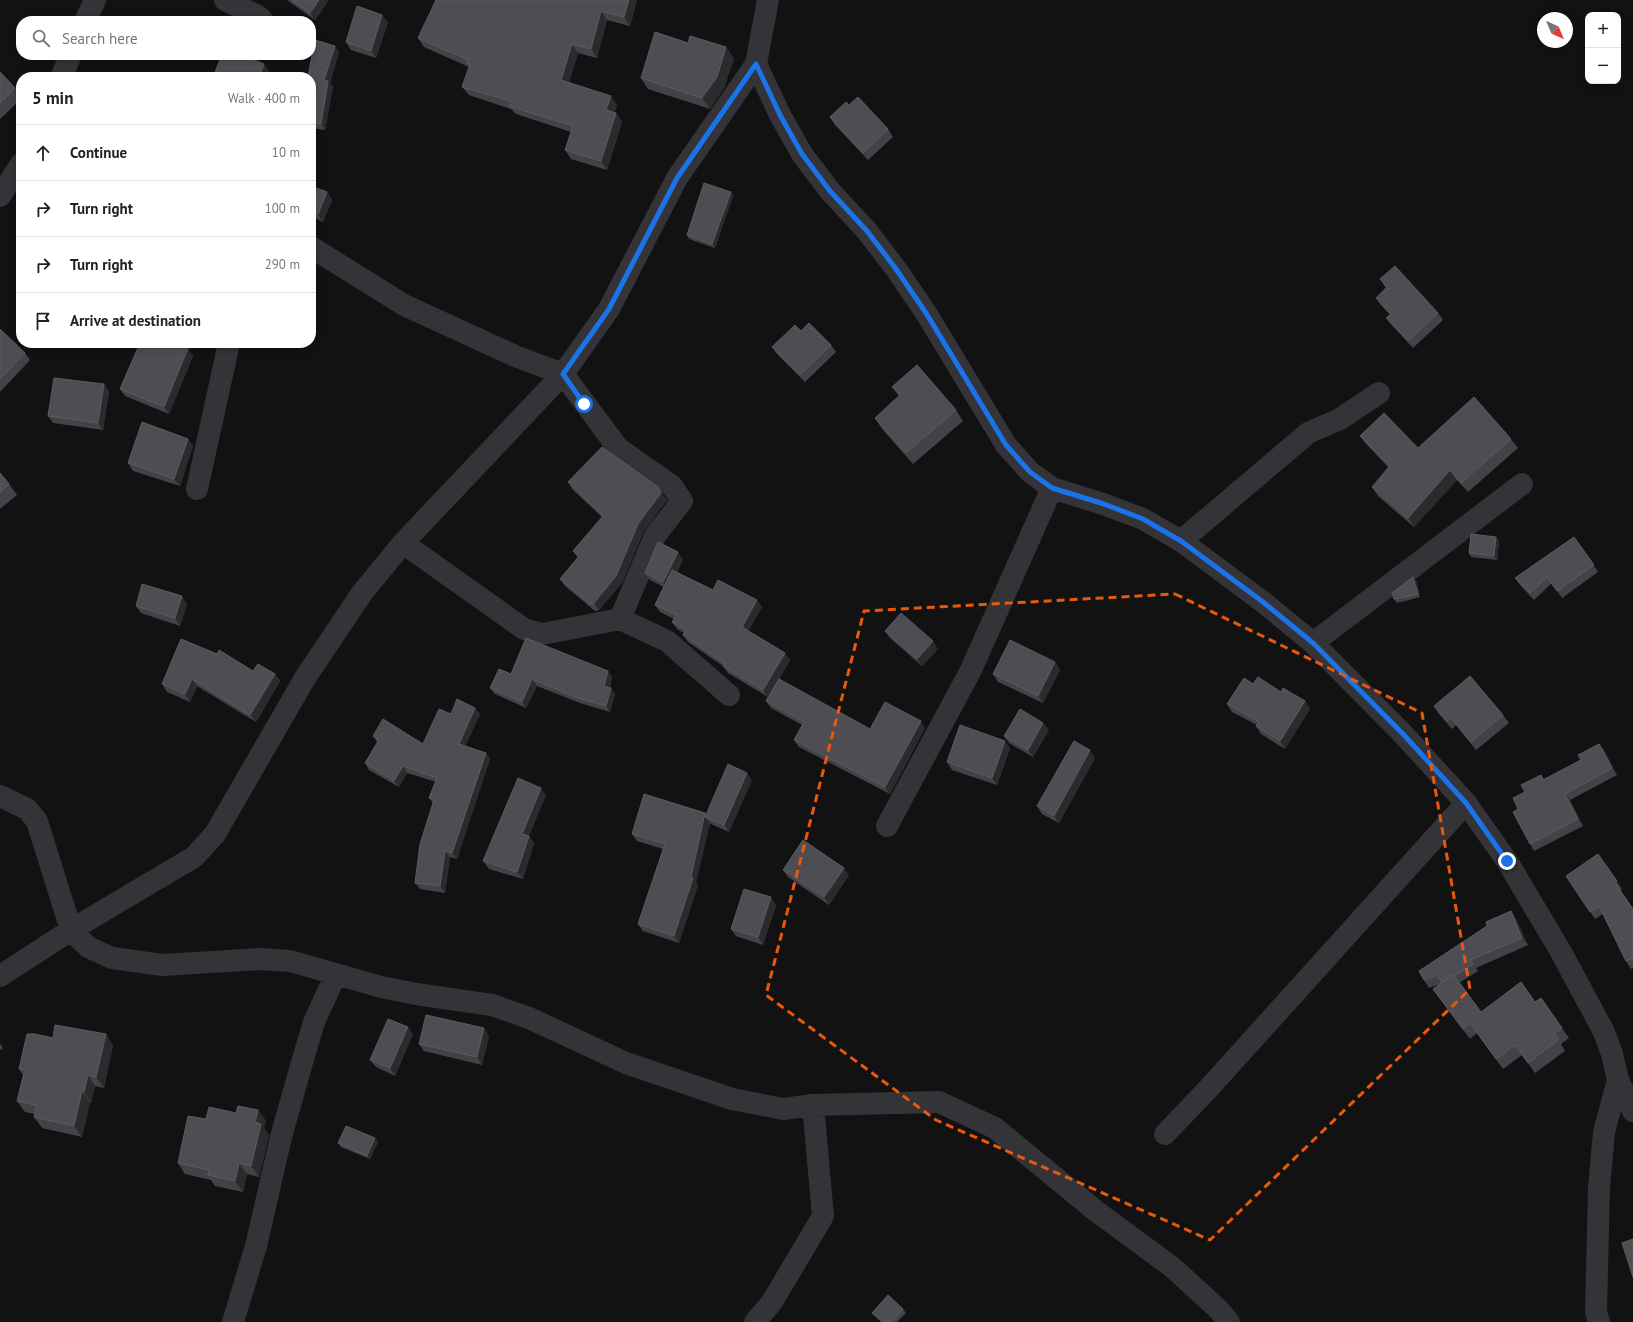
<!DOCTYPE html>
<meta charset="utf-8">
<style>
body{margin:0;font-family:"PT Sans",sans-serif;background:#f2f2f2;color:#222}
.controls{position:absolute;right:12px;top:12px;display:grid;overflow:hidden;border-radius:8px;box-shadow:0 2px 6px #0003}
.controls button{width:36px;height:36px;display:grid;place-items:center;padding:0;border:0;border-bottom:1px solid #e0e0e0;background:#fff;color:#222;font:20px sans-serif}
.compass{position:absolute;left:1537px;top:12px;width:36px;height:36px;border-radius:50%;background:#fff;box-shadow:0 2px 6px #0003;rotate:136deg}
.stop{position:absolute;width:12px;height:12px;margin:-9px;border:3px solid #1a73e8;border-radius:50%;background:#fff}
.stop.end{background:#1a73e8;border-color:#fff;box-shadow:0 1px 4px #0008}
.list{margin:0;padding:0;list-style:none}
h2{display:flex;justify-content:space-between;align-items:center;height:52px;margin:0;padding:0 16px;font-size:17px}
h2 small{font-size:13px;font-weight:400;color:#767676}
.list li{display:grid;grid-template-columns:26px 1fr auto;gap:12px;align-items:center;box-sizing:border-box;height:56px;padding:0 16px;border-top:1px solid #e0e0e0}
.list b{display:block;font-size:15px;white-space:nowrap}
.list em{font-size:13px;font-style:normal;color:#767676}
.icon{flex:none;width:22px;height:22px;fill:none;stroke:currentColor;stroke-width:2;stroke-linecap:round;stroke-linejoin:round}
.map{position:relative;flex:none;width:1633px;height:1322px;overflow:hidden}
.search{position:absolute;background:#fff;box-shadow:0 2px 6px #0003;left:16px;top:16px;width:300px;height:44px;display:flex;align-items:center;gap:10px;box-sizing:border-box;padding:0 14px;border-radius:16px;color:#767676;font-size:15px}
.panel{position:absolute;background:#fff;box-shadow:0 2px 6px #0003;left:16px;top:72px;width:300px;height:276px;border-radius:16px}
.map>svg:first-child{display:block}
</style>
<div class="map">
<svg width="1633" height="1322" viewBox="0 0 1633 1322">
<rect width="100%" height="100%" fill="#121213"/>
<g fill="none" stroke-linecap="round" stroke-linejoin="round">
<!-- minor -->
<path stroke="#333338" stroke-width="22" d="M 225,0 L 258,16 L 263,21
M 85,21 L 95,0
M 756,64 L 780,115 L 802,154 L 830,191 L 867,231 L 896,269 L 926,313 L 1006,445 L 1030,472 L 1052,488 L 1103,504 L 1143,519 L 1181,541 L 1263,602 L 1313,643 L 1403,734 L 1466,803 L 1507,861 L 1561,952 L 1604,1032 L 1612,1054 L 1618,1080 L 1633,1111
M 61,77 L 71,55
M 0,196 L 21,164
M 311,247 L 404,305 L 515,356 L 563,374 L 618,448 L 672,486 L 682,501 L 655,536 L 620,619
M 197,489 L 229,343
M 1181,541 L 1308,433 L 1340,419 L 1379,393
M 403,543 L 524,629 L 542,634 L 620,619 L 667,641 L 729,695
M 1313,643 L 1522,484
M 0,796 L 27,809 L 37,821 L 71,930 L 88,947 L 112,958 L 163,965 L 260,959 L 290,961 L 381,987 L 416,994 L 492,1005 L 529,1018 L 626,1063 L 732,1099 L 783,1109 L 813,1105 L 939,1102 L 995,1128 L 1096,1211 L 1172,1267 L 1218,1309 L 1229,1322
M 887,826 L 971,670 L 1052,488
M 0,976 L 71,930 L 194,857 L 215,834 L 305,678 L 362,593 L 403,543 L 563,374 L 609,309 L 677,178 L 756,64 L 768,0
M 1165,1134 L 1209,1088 L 1466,803
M 233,1322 L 256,1246 L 281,1137 L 301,1066 L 314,1022 L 336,974
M 755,1322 L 772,1302 L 823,1216 L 813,1105
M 1599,1322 L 1596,1312 L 1599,1188 L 1604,1132 L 1618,1080"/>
</g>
<!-- wall -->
<path fill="#434248" d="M 287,0 L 329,0 L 315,20 Z
M 436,0 L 637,0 L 630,26 L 607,20 L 597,58 L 578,53 L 569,82 L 617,105 L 614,113 L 616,113 L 622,122 L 607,170 L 571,159 L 565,150 L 571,132 L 516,114 L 511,109 L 469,95 L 462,87 L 469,67 L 424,47 L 418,38 Z
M 388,22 L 376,58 L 351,50 L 346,42 Z
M 339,52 L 330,83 L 333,87 L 325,130 L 311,128 L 311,77 Z
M 734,58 L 724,88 L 710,109 L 648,89 L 641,78 Z
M 0,72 L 15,88 L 21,96 L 21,99 L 0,119 Z
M 849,105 L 888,129 L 893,137 L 868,160 L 835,125 L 830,117 Z
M 311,186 L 327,192 L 332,200 L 323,222 L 311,216 Z
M 731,192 L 733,196 L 715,248 L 689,239 L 687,235 Z
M 1380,279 L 1438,313 L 1443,320 L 1413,348 L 1392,325 L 1386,318 L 1390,315 L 1381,305 L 1376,298 L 1386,288 Z
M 0,329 L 25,353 L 30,360 L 0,392 Z
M 801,331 L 831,345 L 836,352 L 805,382 L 777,354 L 772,347 Z
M 177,344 L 193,356 L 169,414 L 125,396 L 120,389 Z
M 104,384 L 109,392 L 103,430 L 53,423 L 48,416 Z
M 892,387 L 956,410 L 963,421 L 913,464 L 882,429 L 875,418 L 899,396 Z
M 1360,436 L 1418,448 L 1511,439 L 1518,448 L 1468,492 L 1457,480 L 1414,527 L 1378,496 L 1372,487 L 1388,467 L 1367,445 Z
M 188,439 L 193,446 L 180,486 L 133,471 L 128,463 Z
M 0,473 L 9,484 L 17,495 L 0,509 Z
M 568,482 L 667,500 L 644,531 L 622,583 L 599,610 L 595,611 L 565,586 L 560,579 L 578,558 L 573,551 L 602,517 L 573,490 Z
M 1496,537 L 1499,541 L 1497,560 L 1471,557 L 1469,553 Z
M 1574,537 L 1598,572 L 1562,598 L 1552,583 L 1534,600 L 1520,585 L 1515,578 Z
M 683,560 L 677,572 L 713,590 L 762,607 L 748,631 L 790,660 L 779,679 L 870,729 L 925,728 L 890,794 L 799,747 L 794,740 L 802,725 L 771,708 L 766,701 L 768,697 L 728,673 L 723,666 L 688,642 L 683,635 L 684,633 L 677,629 L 672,622 L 674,619 L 660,612 L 655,605 L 664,587 L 650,580 L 645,573 Z
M 1416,580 L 1420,597 L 1397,603 L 1394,599 Z
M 187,604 L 180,626 L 141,613 L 136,606 Z
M 885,631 L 938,649 L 922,666 L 890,638 Z
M 181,639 L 253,671 L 275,674 L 280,681 L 256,722 L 197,686 L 190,702 L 167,692 L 162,684 Z
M 1055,662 L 1060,670 L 1043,703 L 998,682 L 993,674 Z
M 608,671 L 612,677 L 610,688 L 615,694 L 610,712 L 580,703 L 537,686 L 526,708 L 495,694 L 490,688 L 511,674 Z
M 1253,684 L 1281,692 L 1305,701 L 1310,709 L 1285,749 L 1261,734 L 1256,726 L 1257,725 L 1232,712 L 1227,704 Z
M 1434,706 L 1503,715 L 1509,723 L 1476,750 L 1456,725 L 1452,729 L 1439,714 Z
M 475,708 L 480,714 L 465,746 L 486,753 L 490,759 L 457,859 L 450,857 L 445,893 L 420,889 L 415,883 L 433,803 L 429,798 L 436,782 L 407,773 L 399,787 L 369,770 L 365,763 L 377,742 L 373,736 L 423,744 L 451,714 Z
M 1049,730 L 1033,757 L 1009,743 L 1004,736 Z
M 1599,744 L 1604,750 L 1617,775 L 1570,800 L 1583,826 L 1534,851 L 1530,844 L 1518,809 L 1525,792 L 1541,775 L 1544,779 L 1581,760 Z
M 1010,748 L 997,785 L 952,770 L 947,762 Z
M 1095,758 L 1059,823 L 1042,814 L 1037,806 Z
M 752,780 L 729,832 L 711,824 L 710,823 L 696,882 L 698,885 L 679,943 L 643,931 L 638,924 L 663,849 L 637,841 L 632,834 L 705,813 L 706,814 Z
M 546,795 L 529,836 L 534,843 L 523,879 L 489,869 L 483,861 Z
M 1598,854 L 1622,889 L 1620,890 L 1633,909 L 1633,968 L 1631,969 L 1626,961 L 1603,914 L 1595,919 L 1566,876 Z
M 783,870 L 849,875 L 829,905 L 788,877 Z
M 776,905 L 763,945 L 736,936 L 731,929 Z
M 1511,911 L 1516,919 L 1528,945 L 1476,968 L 1478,971 L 1459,983 L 1481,1012 L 1535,1002 L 1541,998 L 1569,1038 L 1561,1044 L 1565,1051 L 1535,1073 L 1522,1055 L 1503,1069 L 1477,1033 L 1470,1039 L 1440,999 L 1433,989 L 1442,983 L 1429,988 L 1424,980 Z
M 413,1034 L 395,1076 L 376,1067 L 370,1060 Z
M 489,1036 L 482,1065 L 424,1051 L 419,1044 Z
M 53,1038 L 113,1045 L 104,1088 L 95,1086 L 91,1103 L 90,1102 L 82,1137 L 42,1128 L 34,1117 L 35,1114 L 25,1112 L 17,1101 L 23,1075 L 19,1069 Z
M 0,1044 L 3,1048 L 0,1050 Z
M 258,1110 L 266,1121 L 264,1128 L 269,1135 L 259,1177 L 247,1174 L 243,1192 L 215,1186 L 211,1180 L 185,1174 L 178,1163 L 206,1119 L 236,1113 Z
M 378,1142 L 370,1159 L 341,1147 L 338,1143 Z
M 903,1309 L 906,1313 L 897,1322 L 881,1322 L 872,1313 Z"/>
<!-- shaded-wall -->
<path fill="#2b2b2e" d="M 319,0 L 329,0 L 315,20 L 310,13 Z
M 629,0 L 637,0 L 630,26 L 624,17 Z
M 601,11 L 607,20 L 597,58 L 591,49 Z
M 382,15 L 388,22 L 376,58 L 371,51 Z
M 572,44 L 578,53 L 567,89 L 561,80 Z
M 335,46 L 339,52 L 330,83 L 333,87 L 325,130 L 321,124 L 324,80 Z
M 726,47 L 734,58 L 724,88 L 710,109 L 702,98 Z
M 264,64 L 269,71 L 267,77 L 259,77 Z
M 611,96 L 617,105 L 612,119 L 606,110 Z
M 616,113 L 622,122 L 607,170 L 601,161 Z
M 327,192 L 332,200 L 323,222 L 318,214 Z
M 731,192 L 733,196 L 715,248 L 712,244 Z
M 188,348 L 193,356 L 169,414 L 164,407 Z
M 104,384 L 109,392 L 103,430 L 98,423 Z
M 188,439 L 193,446 L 180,486 L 174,479 Z
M 1450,470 L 1457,480 L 1414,527 L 1408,518 Z
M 658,487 L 667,500 L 644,531 L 622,583 L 599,610 L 594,603 L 638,524 Z
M 1496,537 L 1499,541 L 1497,560 L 1494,556 Z
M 678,552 L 683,560 L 668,589 L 663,582 Z
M 1413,577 L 1416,580 L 1420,597 L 1418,594 Z
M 182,596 L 187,604 L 180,626 L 175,618 Z
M 757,600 L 762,607 L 747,634 L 742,627 Z
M 933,641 L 938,649 L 922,666 L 917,659 Z
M 785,653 L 790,660 L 768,697 L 763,690 Z
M 1055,662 L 1060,670 L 1043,703 L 1038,696 Z
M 608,671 L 612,677 L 609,692 L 604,686 Z
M 275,674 L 280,681 L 256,722 L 250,715 Z
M 192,679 L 197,686 L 190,702 L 185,694 Z
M 532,679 L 537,686 L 526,708 L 522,702 Z
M 611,688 L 615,694 L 610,712 L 606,706 Z
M 1305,701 L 1310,709 L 1285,749 L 1280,741 Z
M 475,708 L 480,714 L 464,750 L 459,744 Z
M 921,721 L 925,728 L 890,794 L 885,787 Z
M 1043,723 L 1049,730 L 1033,757 L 1028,750 Z
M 1005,741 L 1010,748 L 997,785 L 992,778 Z
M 1599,744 L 1604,750 L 1617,775 L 1612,768 Z
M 1090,750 L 1095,758 L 1059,823 L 1054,816 Z
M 486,753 L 490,759 L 457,859 L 452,853 Z
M 403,766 L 407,773 L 399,787 L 394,781 Z
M 747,773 L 752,780 L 729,832 L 724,825 Z
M 541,788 L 546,795 L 529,836 L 534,843 L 523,879 L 517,872 L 522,834 Z
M 1565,794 L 1570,800 L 1583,826 L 1578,819 Z
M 705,813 L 709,818 L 705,817 L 710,823 L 696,882 L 698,885 L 679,943 L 674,936 L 691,877 Z
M 445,851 L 450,857 L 445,893 L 440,886 Z
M 844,868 L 849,875 L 829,905 L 824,897 Z
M 771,897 L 776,905 L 763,945 L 758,937 Z
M 1511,911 L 1516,919 L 1528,945 L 1522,938 Z
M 408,1027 L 413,1034 L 395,1076 L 390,1068 Z
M 484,1028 L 489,1036 L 482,1065 L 477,1057 Z
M 106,1034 L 113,1045 L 104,1088 L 96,1077 Z
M 88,1075 L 95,1086 L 91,1103 L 84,1092 Z
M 82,1091 L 90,1102 L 82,1137 L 74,1126 Z
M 258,1110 L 266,1121 L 264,1128 L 269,1135 L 259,1177 L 251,1166 L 255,1122 Z
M 375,1138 L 378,1142 L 370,1159 L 367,1156 Z
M 239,1163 L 247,1174 L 243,1192 L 235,1181 Z"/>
<!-- building -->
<path fill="#4e4d54" stroke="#5b5b63" d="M 292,0 L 319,0 L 310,13 Z
M 436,0 L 629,0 L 624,17 L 601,11 L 591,49 L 572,44 L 561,80 L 611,96 L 606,110 L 616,113 L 601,161 L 565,150 L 573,126 L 509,106 L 511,101 L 462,87 L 470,64 L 467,63 L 468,60 L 418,38 Z
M 357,6 L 382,15 L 371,51 L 346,42 Z
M 655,32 L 688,43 L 690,36 L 726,47 L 717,77 L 702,98 L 641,78 Z
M 315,40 L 335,46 L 324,80 L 328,81 L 321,124 L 311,122 L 311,77 L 308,77 Z
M 222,55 L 241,55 L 264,64 L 259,77 L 213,77 Z
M 0,72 L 15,88 L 0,103 Z
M 858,97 L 888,129 L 863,153 L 830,117 L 846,102 L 849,105 Z
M 704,183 L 731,192 L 712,244 L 687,235 Z
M 311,186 L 327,192 L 318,214 L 311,211 Z
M 1395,266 L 1438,313 L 1408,341 L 1386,318 L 1391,314 L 1376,298 L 1387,287 L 1380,279 Z
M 809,323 L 831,345 L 800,375 L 772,347 L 795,325 L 801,331 Z
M 0,329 L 25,353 L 0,379 Z
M 140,343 L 175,343 L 188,348 L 164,407 L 120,389 Z
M 917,365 L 956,410 L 906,453 L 875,418 L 900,395 L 892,387 Z
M 54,378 L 104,384 L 98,423 L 48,416 Z
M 1474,397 L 1511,439 L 1461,483 L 1450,470 L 1408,518 L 1372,487 L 1390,466 L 1360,436 L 1384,413 L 1418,448 Z
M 142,422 L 188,439 L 174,479 L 128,463 Z
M 602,447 L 658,487 L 661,493 L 638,524 L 616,576 L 594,603 L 590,604 L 560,579 L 579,556 L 573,551 L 603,516 L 568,482 Z
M 0,473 L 9,484 L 0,492 Z
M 1471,534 L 1496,537 L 1494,556 L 1469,553 Z
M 1574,537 L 1594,565 L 1557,591 L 1547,577 L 1530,593 L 1515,578 Z
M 658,542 L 678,552 L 663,582 L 645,573 Z
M 672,570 L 713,590 L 718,580 L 757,600 L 742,627 L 785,653 L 763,690 L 723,666 L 725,664 L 683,635 L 686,630 L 672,622 L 677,615 L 655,605 Z
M 1413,577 L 1418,594 L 1394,599 L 1392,593 Z
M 142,584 L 182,596 L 175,618 L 136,606 Z
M 901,613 L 933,641 L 917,659 L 885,631 Z
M 526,638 L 608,671 L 604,686 L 611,688 L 606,706 L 575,697 L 532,679 L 522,702 L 490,688 L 499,669 L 511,674 Z
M 181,639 L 217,654 L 219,650 L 253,671 L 258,664 L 275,674 L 250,715 L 192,679 L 185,694 L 162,684 Z
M 1010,640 L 1055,662 L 1038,696 L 993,674 Z
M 1470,676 L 1503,715 L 1471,742 L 1451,718 L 1447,721 L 1434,706 Z
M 1258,677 L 1281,692 L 1283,688 L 1305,701 L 1280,741 L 1256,726 L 1259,722 L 1227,704 L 1244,678 L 1253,684 Z
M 779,679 L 870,729 L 885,702 L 921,721 L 885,787 L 794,740 L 804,722 L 766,701 Z
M 457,699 L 475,708 L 459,744 L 486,753 L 452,853 L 445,851 L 440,886 L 415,883 L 420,844 L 434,800 L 429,798 L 437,778 L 403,766 L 394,781 L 365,763 L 379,740 L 373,736 L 383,719 L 423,744 L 439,709 L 451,714 Z
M 1020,709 L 1043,723 L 1028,750 L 1004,736 Z
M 960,725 L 1005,741 L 992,778 L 947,762 Z
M 1074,741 L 1090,750 L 1054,816 L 1037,806 Z
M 1599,744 L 1612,768 L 1565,794 L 1578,819 L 1530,844 L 1513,812 L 1518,809 L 1513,798 L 1525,792 L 1521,785 L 1541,775 L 1543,780 L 1581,760 L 1578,755 Z
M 728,764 L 747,773 L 724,825 L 705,817 Z
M 518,778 L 541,788 L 522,834 L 529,836 L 517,872 L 483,861 Z
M 644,794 L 705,813 L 691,877 L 693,878 L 674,936 L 638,924 L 665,844 L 632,834 Z
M 803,840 L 844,868 L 824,897 L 783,870 Z
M 1598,854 L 1617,881 L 1615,883 L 1633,909 L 1633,958 L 1626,961 L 1599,906 L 1590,912 L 1566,876 Z
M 744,889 L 771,897 L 758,937 L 731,929 Z
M 1511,911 L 1522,938 L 1470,960 L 1473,964 L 1454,976 L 1453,974 L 1442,982 L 1437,975 L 1424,980 L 1419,971 L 1487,926 L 1486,922 Z
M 1453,974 L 1481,1012 L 1521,982 L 1535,1002 L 1541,998 L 1562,1028 L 1554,1034 L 1558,1040 L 1528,1063 L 1515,1045 L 1496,1059 L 1470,1023 L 1463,1029 L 1433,989 Z
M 426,1015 L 484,1028 L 477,1057 L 419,1044 Z
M 388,1019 L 408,1027 L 390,1068 L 370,1060 Z
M 55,1025 L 106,1034 L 96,1077 L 88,1075 L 84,1092 L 82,1091 L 74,1126 L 34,1117 L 37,1105 L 17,1101 L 25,1070 L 19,1069 L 27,1034 L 35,1034 L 53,1038 Z
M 238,1106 L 258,1110 L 255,1122 L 261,1124 L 251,1166 L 239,1163 L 235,1181 L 208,1175 L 209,1170 L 178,1163 L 188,1116 L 206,1119 L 209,1107 L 236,1113 Z
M 346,1126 L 375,1138 L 367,1156 L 338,1143 Z
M 1633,1239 L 1633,1277 L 1622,1243 Z
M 888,1295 L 903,1309 L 891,1322 L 883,1322 L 872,1313 Z"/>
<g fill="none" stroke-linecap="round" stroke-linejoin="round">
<!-- route -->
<path stroke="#1a73e8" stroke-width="5" d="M 584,404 L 563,374 L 609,309 L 677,178 L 756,64 L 780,115 L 802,154 L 830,191 L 867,231 L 896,269 L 926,313 L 1006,445 L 1030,472 L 1052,488 L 1104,504 L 1143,519 L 1181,541 L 1263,602 L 1313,643 L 1403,734 L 1466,803 L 1507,861"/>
</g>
<!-- marked area -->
<path fill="none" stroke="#e8590c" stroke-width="3" stroke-dasharray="8 5" stroke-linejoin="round" d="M 1175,594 L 1422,713 L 1470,989 L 1210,1240 L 936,1120 L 766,995 L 864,611 Z"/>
</svg>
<div class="controls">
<button>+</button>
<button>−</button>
</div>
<svg class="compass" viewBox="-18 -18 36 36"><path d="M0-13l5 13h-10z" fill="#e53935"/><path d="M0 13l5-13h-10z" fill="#767676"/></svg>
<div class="stop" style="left:584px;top:404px"></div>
<div class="stop end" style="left:1507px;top:861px"></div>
<div class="search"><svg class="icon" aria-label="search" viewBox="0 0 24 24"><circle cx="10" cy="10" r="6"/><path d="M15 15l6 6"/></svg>Search here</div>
<section class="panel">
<h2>5 min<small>Walk · 400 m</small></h2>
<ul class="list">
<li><svg class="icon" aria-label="ahead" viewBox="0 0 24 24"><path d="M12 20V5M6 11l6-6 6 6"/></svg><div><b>Continue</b></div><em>10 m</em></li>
<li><svg class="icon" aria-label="right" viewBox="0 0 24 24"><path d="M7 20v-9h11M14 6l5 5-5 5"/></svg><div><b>Turn right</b></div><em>100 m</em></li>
<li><svg class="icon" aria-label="right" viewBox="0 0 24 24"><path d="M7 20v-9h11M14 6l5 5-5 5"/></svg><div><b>Turn right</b></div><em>290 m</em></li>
<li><svg class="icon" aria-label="arrive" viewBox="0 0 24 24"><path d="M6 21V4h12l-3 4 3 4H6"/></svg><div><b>Arrive at destination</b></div></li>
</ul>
</section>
</div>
